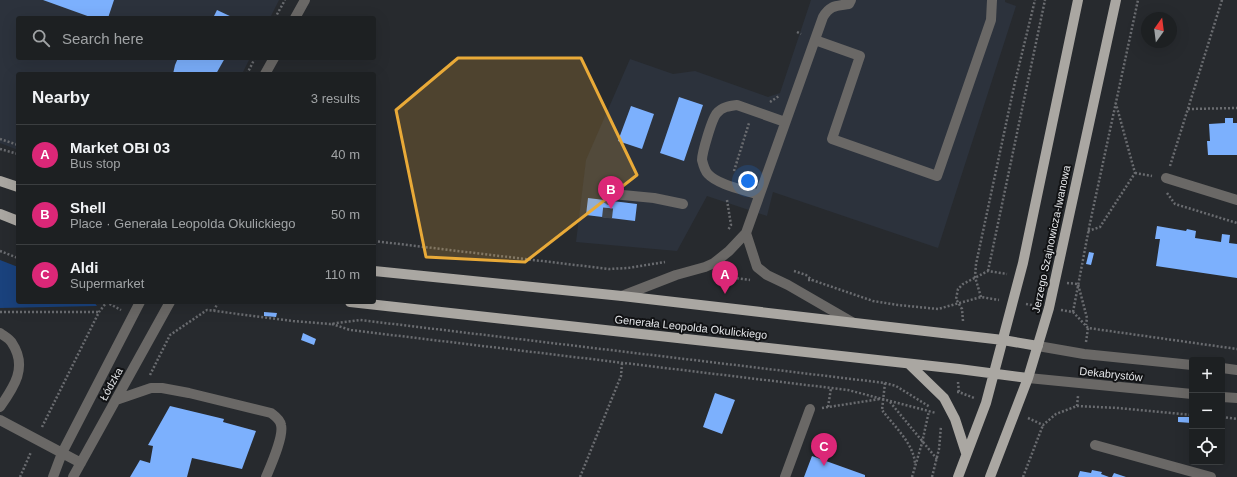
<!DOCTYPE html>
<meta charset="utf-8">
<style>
body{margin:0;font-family:Arial,sans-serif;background:#25282a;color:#f1f3f6}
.controls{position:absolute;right:12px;bottom:12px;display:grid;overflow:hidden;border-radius:4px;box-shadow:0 4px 16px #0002}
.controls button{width:36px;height:36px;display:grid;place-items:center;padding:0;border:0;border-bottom:1px solid #3b3e40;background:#1d2022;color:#f1f3f6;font:20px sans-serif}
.compass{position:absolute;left:1141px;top:12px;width:36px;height:36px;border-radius:50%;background:#1d2022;box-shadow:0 4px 16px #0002;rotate:14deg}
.you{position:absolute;left:748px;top:181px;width:14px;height:14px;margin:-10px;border:3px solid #fff;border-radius:50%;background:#1a73e8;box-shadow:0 0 0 6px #1a73e833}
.badge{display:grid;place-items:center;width:26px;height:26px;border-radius:50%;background:#db2777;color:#fff;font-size:13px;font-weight:700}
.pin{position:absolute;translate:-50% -33px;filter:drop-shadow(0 1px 2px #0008)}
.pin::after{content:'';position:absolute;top:21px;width:14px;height:12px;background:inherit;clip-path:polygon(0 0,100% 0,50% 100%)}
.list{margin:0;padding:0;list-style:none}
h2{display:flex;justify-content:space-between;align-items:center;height:52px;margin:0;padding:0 16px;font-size:17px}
h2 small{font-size:13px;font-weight:400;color:#a0a3a5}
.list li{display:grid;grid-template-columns:26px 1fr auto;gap:12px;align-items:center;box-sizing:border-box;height:60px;padding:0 16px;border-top:1px solid #3b3e40}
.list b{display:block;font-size:15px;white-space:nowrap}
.list p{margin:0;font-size:13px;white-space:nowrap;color:#a0a3a5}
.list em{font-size:13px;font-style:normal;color:#a0a3a5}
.icon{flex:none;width:22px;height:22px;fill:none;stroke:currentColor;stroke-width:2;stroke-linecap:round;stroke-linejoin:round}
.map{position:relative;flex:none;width:1237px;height:477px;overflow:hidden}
.search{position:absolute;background:#1d2022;box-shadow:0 4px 16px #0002;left:16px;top:16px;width:360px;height:44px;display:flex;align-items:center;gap:10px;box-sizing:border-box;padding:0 14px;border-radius:4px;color:#a0a3a5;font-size:15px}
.panel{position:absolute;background:#1d2022;box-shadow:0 4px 16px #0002;left:16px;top:72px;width:360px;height:232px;border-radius:4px}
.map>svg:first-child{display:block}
</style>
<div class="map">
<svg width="1237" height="477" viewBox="0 0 1237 477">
<rect width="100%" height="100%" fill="#272a2e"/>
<!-- built -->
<path fill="#2c323c" d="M 0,0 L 279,0 L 270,18 L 18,18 L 18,58 L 250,58 L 242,74 L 18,74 L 18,150 L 0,143 Z
M 811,0 L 1005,0 L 1005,2 L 1016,6 L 938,248 L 773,192 L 767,216 L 707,196 L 677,251 L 576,242 L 586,160 L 630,59 L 673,74 L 695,71 L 768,97 L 780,93 Z"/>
<!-- green -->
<path fill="#1a427d" d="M 0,260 L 18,267 L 18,302 L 94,302 L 97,306 L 0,308 Z"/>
<!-- building -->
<path fill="#7cb0fd" d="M 43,0 L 114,0 L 108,18 L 93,18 Z
M 217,10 L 234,18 L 213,18 Z
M 178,58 L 225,58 L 216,74 L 173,74 L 175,65 Z
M 679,97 L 703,105 L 684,161 L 660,153 Z
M 631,106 L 654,114 L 642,149 L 618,141 Z
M 1225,118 L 1233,118 L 1233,123 L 1237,123 L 1237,155 L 1208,155 L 1207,141 L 1210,141 L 1209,124 L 1225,123 Z
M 588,198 L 637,204 L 635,221 L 586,215 Z
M 1157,226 L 1186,231 L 1187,229 L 1196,231 L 1195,238 L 1221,242 L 1222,234 L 1230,235 L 1229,243 L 1237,244 L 1237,278 L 1156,266 L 1160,239 L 1155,239 Z
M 1089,252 L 1094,253 L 1091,265 L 1086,264 Z
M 264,312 L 277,313 L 276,317 L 264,316 Z
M 303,333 L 316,339 L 314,345 L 301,340 Z
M 715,393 L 735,400 L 722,434 L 703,427 Z
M 170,406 L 224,419 L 223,422 L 256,431 L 242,469 L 192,458 L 187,477 L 130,477 L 140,460 L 150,463 L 153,446 L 148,445 Z
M 1178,417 L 1191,417 L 1191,423 L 1178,422 Z
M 812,456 L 865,475 L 865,477 L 804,477 Z
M 1092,470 L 1102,472 L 1101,474 L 1109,477 L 1078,477 L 1080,471 L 1091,473 Z
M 1114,473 L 1126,477 L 1112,477 Z"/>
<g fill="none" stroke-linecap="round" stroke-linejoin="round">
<!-- minor-tunnel -->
<path stroke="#43464a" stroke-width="10" stroke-dasharray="10 5" stroke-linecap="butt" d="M 607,218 L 609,200"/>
<!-- path -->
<path stroke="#6a6c70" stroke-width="2.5" stroke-dasharray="2 2" stroke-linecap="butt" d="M 275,18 L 285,0
M 797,32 L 801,34
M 247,74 L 255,58
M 770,102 L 779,96
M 1188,109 L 1237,108
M 0,139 L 18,145
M 0,149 L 18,154
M 1170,166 L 1222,0
M 734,171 L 749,123
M 1135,173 L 1152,176
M 1167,193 L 1175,204 L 1237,223
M 727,200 L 731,225 L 728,230
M 1088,231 L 1100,227 L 1135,173 L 1116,104
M 374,241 L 609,269 L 628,268 L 665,262
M 0,251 L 18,258
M 794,271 L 806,275 L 812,280
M 988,271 L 1045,0
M 721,276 L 750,280
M 808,280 L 812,280 L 873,301 L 898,305 L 938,309 L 981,297 L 999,300
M 1067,283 L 1078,284 L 1087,318 L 1086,325
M 981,297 L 975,277 L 976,264 L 1015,82 L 1035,0
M 106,302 L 121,310
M 1026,304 L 1037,306
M 1061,310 L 1073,312 L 1088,328 L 1237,349
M 214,311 L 218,302
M 0,312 L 99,312
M 1073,312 L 1090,223 L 1138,0
M 963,321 L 962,309 L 956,299 L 958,289 L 963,284 L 988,271 L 1007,274
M 332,324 L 350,330 L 848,390 L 936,413
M 1086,342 L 1088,328
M 150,375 L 170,335 L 207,310 L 293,321 L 330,324 L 360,320 L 885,383 L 896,386 L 930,407
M 958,382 L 959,392
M 885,383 L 882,410 C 894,426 915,445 915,465
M 957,392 L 959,392 L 974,398
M 890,402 L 937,459
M 1077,406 L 1078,396
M 828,407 L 831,388
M 822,408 L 880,399
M 1222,417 L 1237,419
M 1028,418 L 1043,425 L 1056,414 L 1077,406 L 1118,408 L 1192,415
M 42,427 L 99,312 L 106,303
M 20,477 L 31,452
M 580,477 L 621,376 L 622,363
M 912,477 L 922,443 L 929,411
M 932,477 L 939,449 L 941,426
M 1023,477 L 1043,425"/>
<!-- minor -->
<path stroke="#6a6866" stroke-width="10" d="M 295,18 L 305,0
M 815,40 L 860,56 L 832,139 L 937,176 L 991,20 L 992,0
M 265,74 L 274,58
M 1166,178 L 1237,200
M 759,195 C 745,190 718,185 708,174 C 705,171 703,164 702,160 C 702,153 712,118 717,113 C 722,107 729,106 737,105 L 785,122
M 609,200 L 612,194 L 654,198 L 683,204
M 746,233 L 757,267 L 767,275 L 788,285 L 852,322
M 622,296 L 676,275 L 705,267 L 714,263 L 729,251 L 746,233 L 823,17 C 830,5 836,6 849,4 L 851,0
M 0,333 C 4,336 10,339 12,343 C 28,367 14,387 0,407
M 1038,346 L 1084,354 L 1192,365
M 1222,368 L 1237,370
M 1028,378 L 1192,394
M 1222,397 L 1237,398
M 116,400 L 151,388 L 162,388 L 189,393 L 271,413 C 275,416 280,419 281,425 C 284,436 271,465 266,477
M 0,420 L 81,463
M 1095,445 L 1211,477
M 53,477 L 62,453 L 140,302
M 73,477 L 170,302
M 785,477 L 810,409"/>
<!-- major -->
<path stroke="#aaa7a2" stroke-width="10" d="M 0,181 L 18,187
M 0,214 L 18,221
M 374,271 L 622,296 L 1003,340 L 1038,346
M 350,302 L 959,369 L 1028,378
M 909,364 L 944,398 L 955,419 L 966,453
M 958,477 L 986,403 L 1023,263 L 1078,0
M 990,477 L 1028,378 L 1049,308 L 1116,0"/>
</g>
<!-- marked area -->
<path fill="#e9aa38" fill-opacity="0.2" stroke="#e9aa38" stroke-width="3" stroke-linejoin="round" d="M 458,58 L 581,58 L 637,175 L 525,262 L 426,257 L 396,110 Z"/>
<g text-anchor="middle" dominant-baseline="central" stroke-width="4" stroke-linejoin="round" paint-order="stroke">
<!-- street labels -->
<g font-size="11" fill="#e3e5e8" stroke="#111214">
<text transform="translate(1051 239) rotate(-78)">Jerzego Szajnowicza-Iwanowa</text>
<text transform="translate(691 327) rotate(6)">Generała Leopolda Okulickiego</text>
<text transform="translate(1111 374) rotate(6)">Dekabrystów</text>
<text transform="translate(111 384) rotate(-61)">Łódzka</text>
</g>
</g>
</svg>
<div class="controls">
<button>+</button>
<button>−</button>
<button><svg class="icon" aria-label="locate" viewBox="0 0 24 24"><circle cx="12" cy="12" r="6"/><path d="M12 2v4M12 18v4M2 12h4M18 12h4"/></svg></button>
</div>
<svg class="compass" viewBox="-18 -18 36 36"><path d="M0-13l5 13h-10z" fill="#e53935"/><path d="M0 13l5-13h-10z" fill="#a0a3a5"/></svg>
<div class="you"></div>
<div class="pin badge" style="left:725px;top:294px">A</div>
<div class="pin badge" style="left:611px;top:209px">B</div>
<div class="pin badge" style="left:824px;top:466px">C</div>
<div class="search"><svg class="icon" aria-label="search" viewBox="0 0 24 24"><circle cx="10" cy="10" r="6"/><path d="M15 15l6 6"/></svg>Search here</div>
<section class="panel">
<h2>Nearby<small>3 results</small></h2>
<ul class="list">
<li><span class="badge">A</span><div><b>Market OBI 03</b><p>Bus stop</p></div><em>40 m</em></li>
<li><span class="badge">B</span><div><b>Shell</b><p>Place · Generała Leopolda Okulickiego</p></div><em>50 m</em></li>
<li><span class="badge">C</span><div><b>Aldi</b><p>Supermarket</p></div><em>110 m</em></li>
</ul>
</section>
</div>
